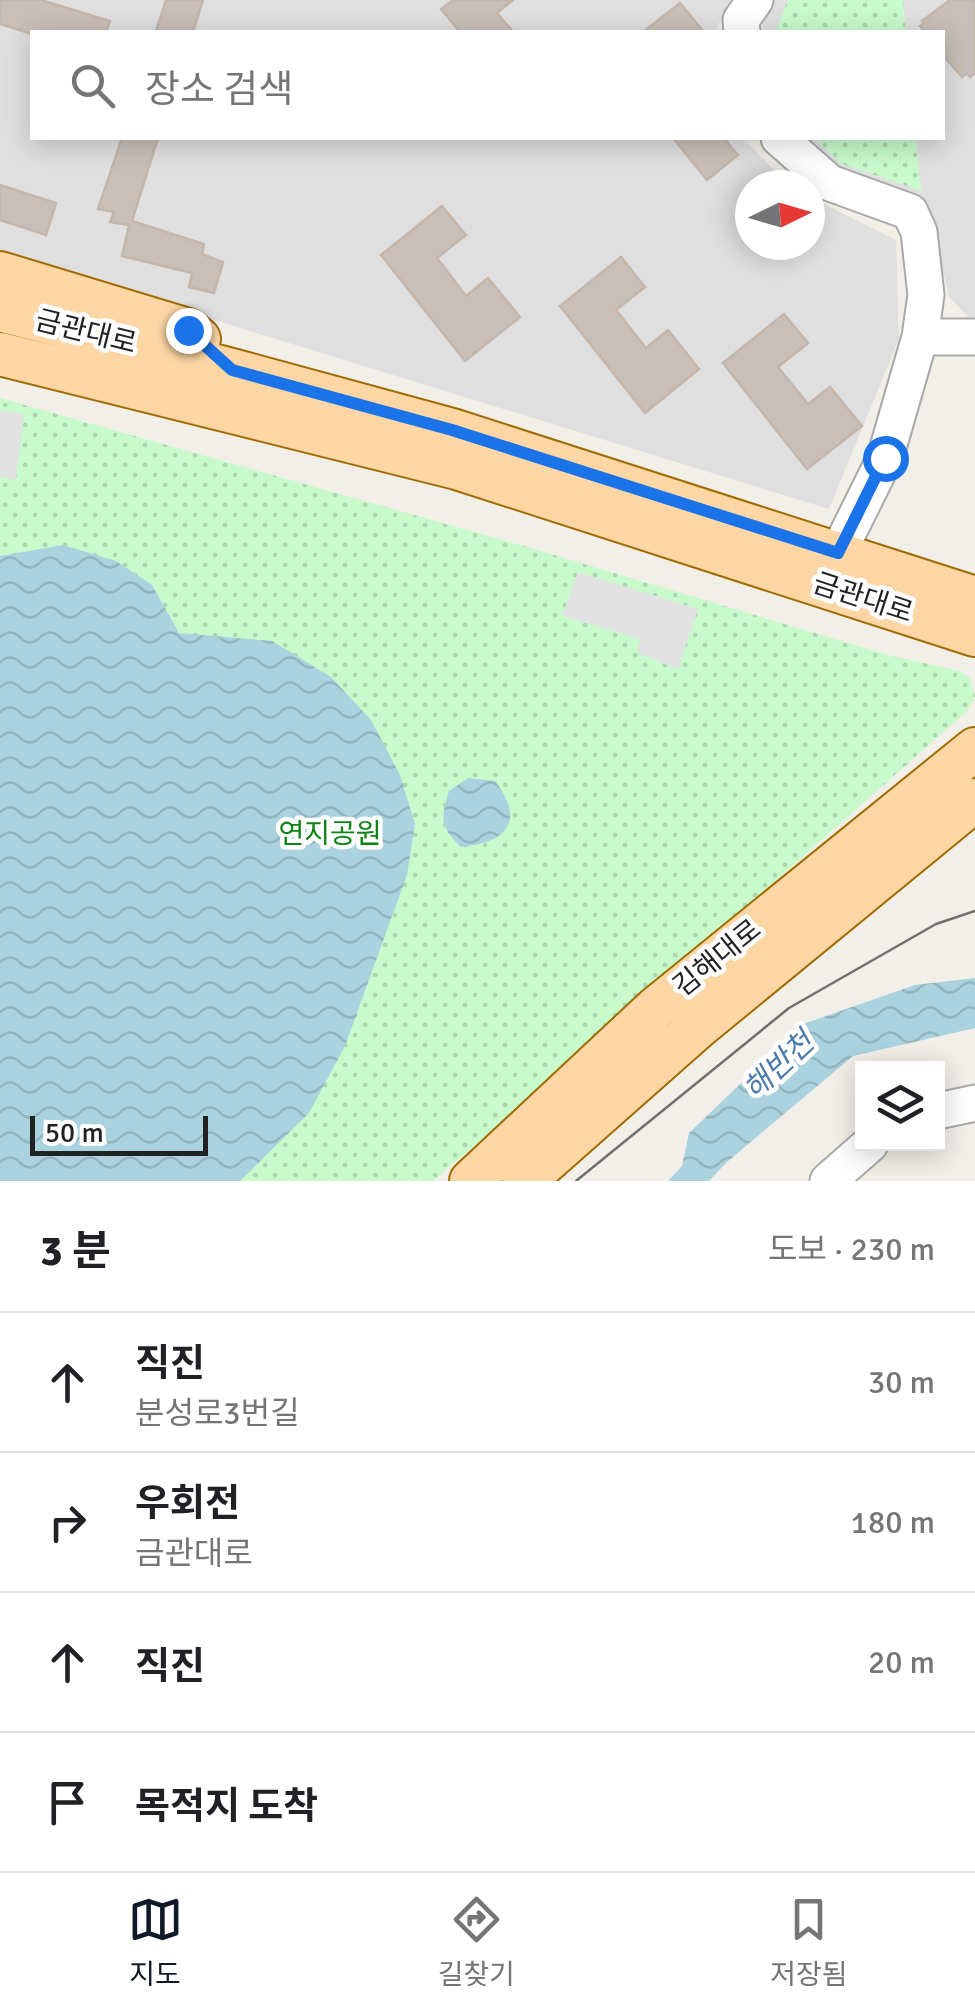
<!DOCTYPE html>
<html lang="ko">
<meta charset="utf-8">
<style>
body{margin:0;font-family:Signika,"Noto Sans KR",sans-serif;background:#f2f2f2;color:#202124}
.controls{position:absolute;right:30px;bottom:30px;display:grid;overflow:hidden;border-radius:0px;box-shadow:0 5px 25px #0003}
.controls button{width:90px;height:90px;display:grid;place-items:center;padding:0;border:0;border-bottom:2px solid #e0e0e0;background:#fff;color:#202124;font:50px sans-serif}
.compass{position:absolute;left:735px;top:170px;width:90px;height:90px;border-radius:50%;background:#fff;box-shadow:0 5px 25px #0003;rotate:85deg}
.scale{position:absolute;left:30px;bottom:25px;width:178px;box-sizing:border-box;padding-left:10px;border:5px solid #222;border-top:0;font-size:28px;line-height:35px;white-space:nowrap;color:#222;-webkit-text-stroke:8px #fff;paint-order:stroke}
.stop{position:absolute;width:30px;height:30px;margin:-22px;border:8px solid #1a73e8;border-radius:50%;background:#fff}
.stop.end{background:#1a73e8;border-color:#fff;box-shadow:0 2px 10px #0008}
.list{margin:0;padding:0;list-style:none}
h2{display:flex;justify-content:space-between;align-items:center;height:130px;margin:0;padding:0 40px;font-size:42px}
h2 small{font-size:32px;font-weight:400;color:#757577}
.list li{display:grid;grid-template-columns:65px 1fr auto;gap:30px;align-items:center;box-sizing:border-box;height:140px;padding:0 40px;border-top:2px solid #e0e0e0}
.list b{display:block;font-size:38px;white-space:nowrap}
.list p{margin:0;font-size:32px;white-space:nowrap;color:#757577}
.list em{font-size:32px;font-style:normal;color:#757577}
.icon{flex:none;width:55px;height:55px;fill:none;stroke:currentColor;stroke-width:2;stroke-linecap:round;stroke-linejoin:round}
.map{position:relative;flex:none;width:975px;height:1181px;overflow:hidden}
.search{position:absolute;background:#fff;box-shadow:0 5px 25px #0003;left:30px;right:30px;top:30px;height:110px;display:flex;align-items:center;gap:25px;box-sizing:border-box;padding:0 35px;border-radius:0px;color:#757577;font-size:38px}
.sheet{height:690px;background:#fff}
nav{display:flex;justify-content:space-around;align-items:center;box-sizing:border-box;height:140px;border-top:2px solid #e0e0e0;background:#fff;font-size:28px;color:#757577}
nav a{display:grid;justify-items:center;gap:5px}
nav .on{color:#111827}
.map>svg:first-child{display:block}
</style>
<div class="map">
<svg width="975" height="1181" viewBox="0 0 975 1181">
<defs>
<pattern id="park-dots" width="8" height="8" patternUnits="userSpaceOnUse" patternTransform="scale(2.5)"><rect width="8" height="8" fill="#c8facc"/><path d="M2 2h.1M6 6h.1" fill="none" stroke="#acd6af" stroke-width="1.8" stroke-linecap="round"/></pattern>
<pattern id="water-waves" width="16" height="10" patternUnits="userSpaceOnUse" patternTransform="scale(2.5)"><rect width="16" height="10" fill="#aad3df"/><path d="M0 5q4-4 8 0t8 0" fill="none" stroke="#92b5bf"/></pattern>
</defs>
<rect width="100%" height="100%" fill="#f2efe9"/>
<!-- residential -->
<path fill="#e0dfdf" d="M 0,0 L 730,0 L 715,32 L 32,32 L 32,138 L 743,138 L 788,185 L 750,185 L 750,245 L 810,245 L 810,197 L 896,240 L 899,339 L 829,509 L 0,254 Z
M 772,0 L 975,0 L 975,320 L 970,319 L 949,297 L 928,207 L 914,193 L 829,164 L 801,138 L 942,138 L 942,32 L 761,32 Z"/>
<!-- park -->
<path fill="url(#park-dots)" d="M 788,0 L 903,0 L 906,32 L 776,32 Z
M 815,138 L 916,138 L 921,191 L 840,163 Z
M 0,398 L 524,546 L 892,656 L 960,671 L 970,678 L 975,697 L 967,711 L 575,1059 L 433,1181 L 0,1181 Z"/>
<!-- parking -->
<path fill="#e2e2e2" d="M 0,410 L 24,414 L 16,480 L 0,477 Z
M 578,572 L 698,609 L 678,669 L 637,653 L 640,639 L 562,616 Z"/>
<!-- water -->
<path fill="url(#water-waves)" d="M 63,545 L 116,561 L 152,585 L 179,633 L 272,641 L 331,677 L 371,720 L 400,775 L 415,824 L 407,875 L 345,1046 L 309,1113 L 240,1181 L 0,1181 L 0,556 Z
M 468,778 L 495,781 C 526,821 507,843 461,847 C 439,826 441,818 449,791 Z
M 975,978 L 975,1028 L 853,1056 L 727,1162 L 709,1181 L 668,1181 L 682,1166 L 689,1133 L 803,1024 L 915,985 Z"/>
<!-- building -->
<path fill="#c7bfb8" stroke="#c4b6ab" stroke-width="2.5" d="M 0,0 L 41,0 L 110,21 L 106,32 L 32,34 L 0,24 Z
M 166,0 L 203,0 L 193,32 L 156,31 Z
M 453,0 L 513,0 L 497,13 L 513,32 L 460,32 L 441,9 Z
M 950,0 L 975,0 L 975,73 L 970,77 L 967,73 L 962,77 L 942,54 L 942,32 L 925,32 L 920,26 L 924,23 L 922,21 Z
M 680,3 L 704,32 L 643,32 Z
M 122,138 L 158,138 L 132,221 L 204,244 L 202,254 L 223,262 L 214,293 L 189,287 L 192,273 L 122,256 L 129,225 L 110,222 L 114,212 L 98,209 Z
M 673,138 L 724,138 L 738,155 L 707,180 Z
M 0,185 L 56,203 L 46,235 L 0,220 Z
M 442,206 L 466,235 L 437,258 L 466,296 L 488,278 L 520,317 L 465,361 L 381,255 Z
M 621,257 L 645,287 L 616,310 L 646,348 L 668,330 L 699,369 L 645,413 L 560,306 Z
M 784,314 L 808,343 L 778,367 L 808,404 L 830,387 L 862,426 L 807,469 L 723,363 Z"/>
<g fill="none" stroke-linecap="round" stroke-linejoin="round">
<!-- minor casing -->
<g stroke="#a9a9a9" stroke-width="39">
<path id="minor" d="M 742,32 L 741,20 L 755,0
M 779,138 L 830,183 L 910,212 L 919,232 L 926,295 L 920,337 L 885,458 L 838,553
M 920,337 L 975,337
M 938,1111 L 975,1103
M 828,1181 L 870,1144"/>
</g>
<!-- major casing -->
<g stroke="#a06b00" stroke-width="46">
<path id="major" d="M 0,273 L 188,330 L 199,339
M 0,310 L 232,370 L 452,430 L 975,598
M 0,354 L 457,468 L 975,635
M 471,1181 L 656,1008 L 975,749
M 524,1181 L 697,1028 L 975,800"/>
</g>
<!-- minor -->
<use href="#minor" stroke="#fff" stroke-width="35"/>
<!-- major -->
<use href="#major" stroke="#fcd6a4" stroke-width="42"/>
<!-- tram -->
<path stroke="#707070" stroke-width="2.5" d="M 576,1181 L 789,1008 L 936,924 L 975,911"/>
</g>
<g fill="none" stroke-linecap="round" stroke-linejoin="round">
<!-- route -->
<path stroke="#1a73e8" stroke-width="12" d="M 188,330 L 232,370 L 452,430 L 838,553 L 885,458"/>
</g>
<g text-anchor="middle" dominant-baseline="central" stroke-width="9" stroke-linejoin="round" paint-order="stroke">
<!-- street labels -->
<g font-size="28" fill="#222" stroke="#fff">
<text transform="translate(86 332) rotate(14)">금관대로</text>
<text transform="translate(863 598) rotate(18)">금관대로</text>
<text transform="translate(717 958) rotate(-39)">김해대로</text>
</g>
<!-- park labels -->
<g font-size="28" fill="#0c8416" stroke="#fff">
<text x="330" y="834">연지공원</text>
</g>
<!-- water labels -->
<g font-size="30" font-style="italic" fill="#4a7aab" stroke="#fff">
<text transform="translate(779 1066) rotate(-43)">해반천</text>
</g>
</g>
</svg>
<div class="controls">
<button><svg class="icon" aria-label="layers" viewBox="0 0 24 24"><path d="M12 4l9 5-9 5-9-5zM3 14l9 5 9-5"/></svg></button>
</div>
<svg class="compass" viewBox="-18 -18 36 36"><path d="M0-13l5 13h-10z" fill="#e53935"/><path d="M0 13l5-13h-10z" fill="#757577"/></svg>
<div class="scale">50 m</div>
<div class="stop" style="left:885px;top:458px"></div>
<div class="stop end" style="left:188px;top:330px"></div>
<div class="search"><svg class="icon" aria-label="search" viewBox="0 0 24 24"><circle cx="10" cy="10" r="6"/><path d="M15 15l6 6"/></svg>장소 검색</div>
</div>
<section class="sheet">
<h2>3 분<small>도보 · 230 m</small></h2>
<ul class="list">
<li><svg class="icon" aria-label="ahead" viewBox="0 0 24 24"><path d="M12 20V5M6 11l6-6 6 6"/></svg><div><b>직진</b><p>분성로3번길</p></div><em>30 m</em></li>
<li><svg class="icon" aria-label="right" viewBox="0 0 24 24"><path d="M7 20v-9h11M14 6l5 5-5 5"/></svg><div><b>우회전</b><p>금관대로</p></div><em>180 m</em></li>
<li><svg class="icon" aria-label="ahead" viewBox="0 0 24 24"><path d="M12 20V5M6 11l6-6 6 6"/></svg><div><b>직진</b></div><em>20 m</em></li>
<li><svg class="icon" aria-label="arrive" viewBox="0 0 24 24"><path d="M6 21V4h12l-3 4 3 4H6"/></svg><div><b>목적지 도착</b></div></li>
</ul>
</section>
<nav>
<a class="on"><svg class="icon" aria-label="map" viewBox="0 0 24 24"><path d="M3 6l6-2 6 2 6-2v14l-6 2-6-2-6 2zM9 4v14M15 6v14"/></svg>지도</a>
<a><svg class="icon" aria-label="directions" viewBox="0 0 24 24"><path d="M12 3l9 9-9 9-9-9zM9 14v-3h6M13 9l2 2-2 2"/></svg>길찾기</a>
<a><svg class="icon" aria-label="saved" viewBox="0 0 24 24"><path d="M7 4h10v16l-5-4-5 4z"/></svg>저장됨</a>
</nav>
